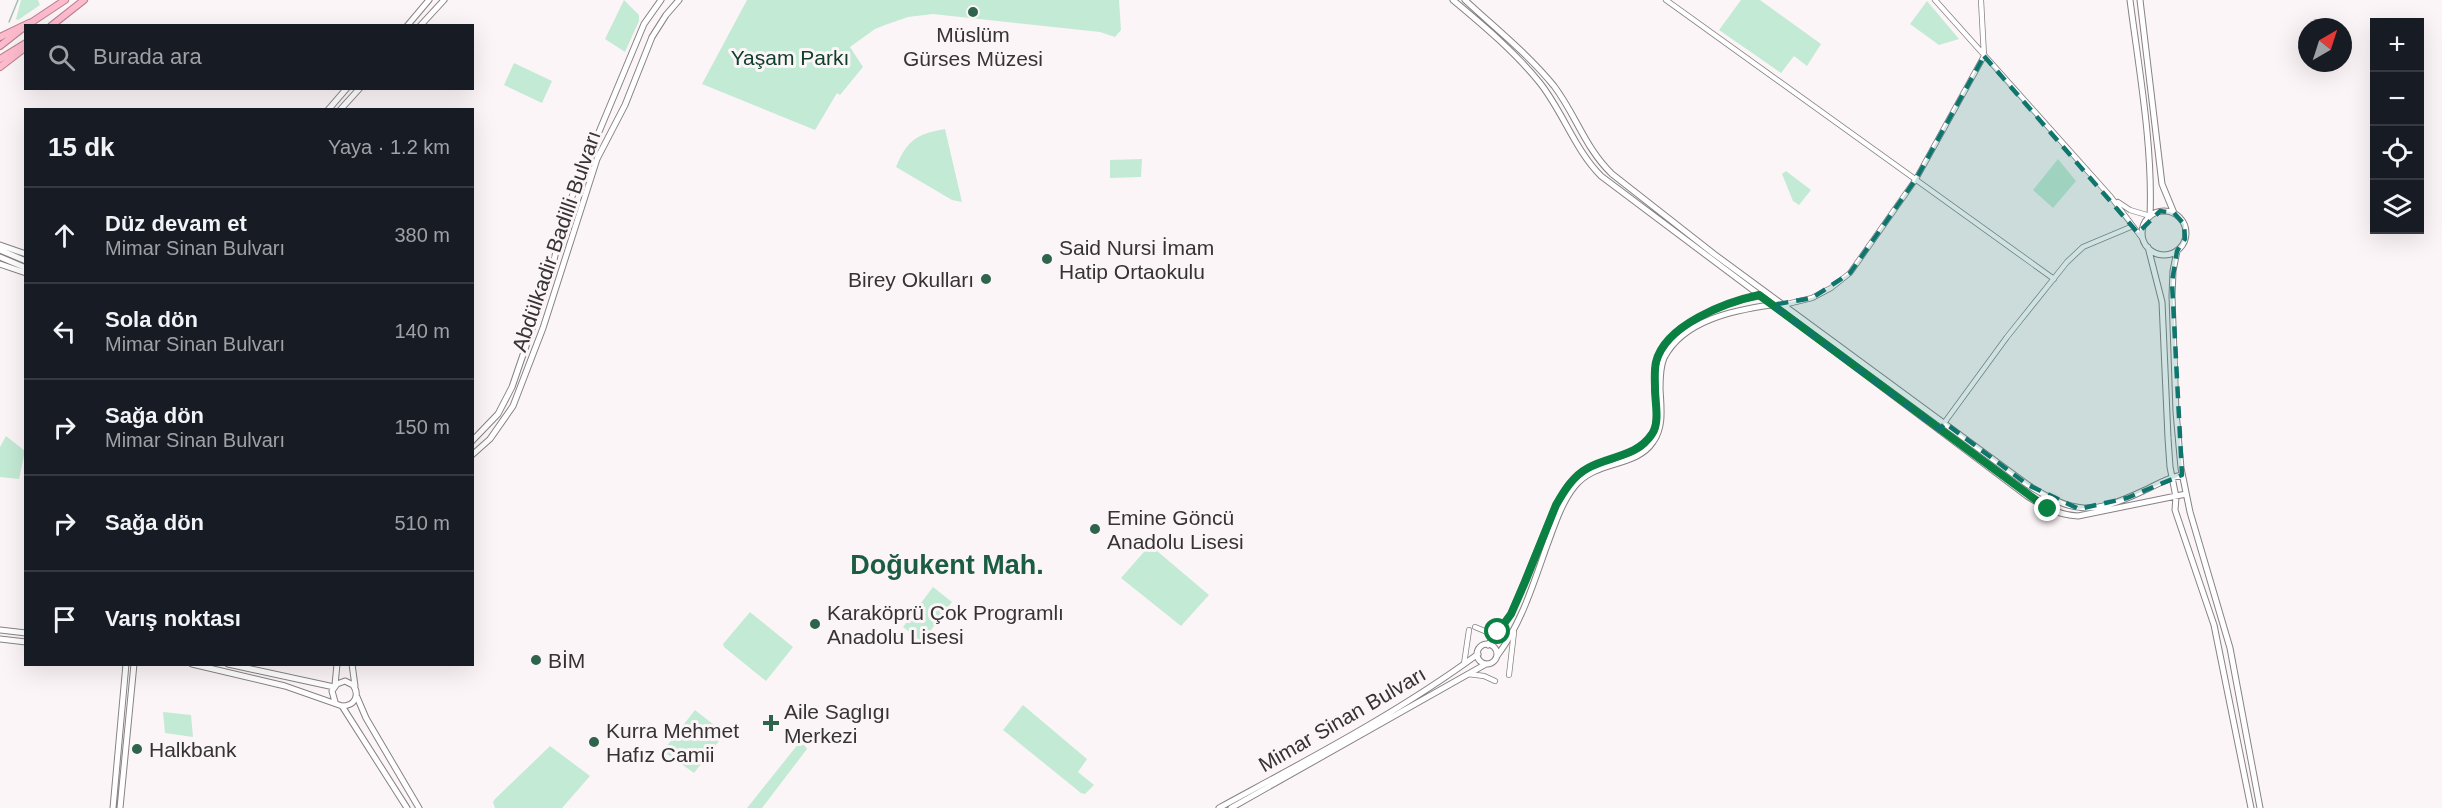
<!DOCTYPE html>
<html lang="tr">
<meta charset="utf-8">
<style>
body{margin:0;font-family:Arial,sans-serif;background:#20242c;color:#f1f3f6}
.controls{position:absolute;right:18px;top:18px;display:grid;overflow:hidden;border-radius:0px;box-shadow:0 6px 24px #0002}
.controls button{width:54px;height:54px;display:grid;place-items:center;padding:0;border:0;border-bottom:2px solid #363941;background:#171b24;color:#f1f3f6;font:30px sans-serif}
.compass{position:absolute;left:2298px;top:18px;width:54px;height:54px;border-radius:50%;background:#171b24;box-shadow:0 6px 24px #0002;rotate:39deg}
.stop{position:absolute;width:18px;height:18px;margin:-14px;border:4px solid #0b8043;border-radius:50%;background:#fff}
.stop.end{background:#0b8043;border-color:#fff;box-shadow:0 2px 6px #0008}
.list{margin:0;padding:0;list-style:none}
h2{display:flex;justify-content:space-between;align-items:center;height:78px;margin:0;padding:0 24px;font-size:26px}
h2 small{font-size:20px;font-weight:400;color:#9ea1a6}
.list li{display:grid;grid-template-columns:39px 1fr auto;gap:18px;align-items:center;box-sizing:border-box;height:96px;padding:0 24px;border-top:2px solid #363941}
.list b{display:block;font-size:22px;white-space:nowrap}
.list p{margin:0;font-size:20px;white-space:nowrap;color:#9ea1a6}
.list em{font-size:20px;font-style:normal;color:#9ea1a6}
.icon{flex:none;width:33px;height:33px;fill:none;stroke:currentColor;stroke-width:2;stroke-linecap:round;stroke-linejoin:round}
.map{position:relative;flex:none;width:2442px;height:808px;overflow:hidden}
.search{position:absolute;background:#171b24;box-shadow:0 6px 24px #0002;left:24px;top:24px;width:450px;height:66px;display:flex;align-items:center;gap:15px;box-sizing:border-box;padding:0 21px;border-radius:0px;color:#9ea1a6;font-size:22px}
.panel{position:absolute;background:#171b24;box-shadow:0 6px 24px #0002;left:24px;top:108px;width:450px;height:558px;border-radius:0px}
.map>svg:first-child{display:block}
</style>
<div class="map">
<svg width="2442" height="808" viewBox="0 0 2442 808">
<rect width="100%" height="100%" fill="#fcf5f7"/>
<!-- green -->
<path fill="#c3ead5" d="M 21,0 L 38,0 L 40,5 L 18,20 L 16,19 Z
M 624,0 L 639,15 L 639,21 L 625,52 L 605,39 Z
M 747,0 L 1119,0 L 1121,30 L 1115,37 L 1100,32 L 933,14 L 908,17 L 885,25 L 875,29 L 850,47 L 863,67 L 840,95 L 837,93 L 815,130 L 702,84 Z
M 1741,0 L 1760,0 L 1821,44 L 1807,66 L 1794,56 L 1781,73 L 1719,30 Z
M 1927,1 L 1959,39 L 1939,45 L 1910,24 Z
M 514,63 L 552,81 L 542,103 L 504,85 Z
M 945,129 L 962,202 L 952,200 L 896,167 C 907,140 917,134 945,129 Z
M 1142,159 L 1141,177 L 1110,178 L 1110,160 Z
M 2058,159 L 2076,181 L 2053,208 L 2033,190 Z
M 1786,171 L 1811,190 L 1799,205 L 1793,201 L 1782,174 Z
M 6,436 L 25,451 L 19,479 L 0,477 L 0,447 Z
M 1150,545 L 1209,595 L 1181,626 L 1121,578 Z
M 933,587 L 952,602 L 922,642 L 903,627 Z
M 750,612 L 793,647 L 766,681 L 724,647 L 723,644 Z
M 1023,705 L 1087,759 L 1078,772 L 1094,785 L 1085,794 L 1081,793 L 1003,730 Z
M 695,710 L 723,732 L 723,736 L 694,773 L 663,751 Z
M 163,712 L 191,715 L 193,737 L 165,733 Z
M 803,742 L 807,749 L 762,808 L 747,808 L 799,743 Z
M 550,746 L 590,776 L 562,808 L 495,808 L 493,802 L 495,799 Z"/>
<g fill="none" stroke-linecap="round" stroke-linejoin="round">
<!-- stream -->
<path stroke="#9dc2af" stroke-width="1.5" d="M 9,22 L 18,0"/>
<!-- tertiary casing -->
<g stroke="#888283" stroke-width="6">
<path id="tertiary" d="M 1666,0 L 2054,279
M 1935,0 L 2111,197 L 2142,238
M 2118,202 L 2130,210 L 2150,216
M 1783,305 L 1812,298 L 1831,288 L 1850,273 L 1916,179 L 1984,56 L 1981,0
M 1939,430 L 2007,337 L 2067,262 L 2083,247 L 2133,226
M 1475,627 L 1487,632 L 1498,632
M 1464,664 L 1469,630
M 1468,674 L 1484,676 L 1495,681
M 1509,675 L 1514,632"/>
</g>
<!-- secondary casing -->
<g stroke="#888283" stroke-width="7">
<path id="secondary" d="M 1453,0 C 1483,25 1515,52 1540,83 C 1563,112 1575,150 1601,176 L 2027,496 C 2044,507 2058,515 2078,516 L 2186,494
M 1465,0 C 1495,28 1528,54 1554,86 C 1576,115 1585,148 1612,174 L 1714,254 L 2028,485 C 2074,514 2092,515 2143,491 C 2156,485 2167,478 2182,475
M 2130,0 C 2139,70 2153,146 2150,216
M 2140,0 L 2162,184 L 2174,213
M 407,26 L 429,0
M 420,26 L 444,0
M 328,110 L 347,88
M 340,110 L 360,88
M2142 233a22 22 0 1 1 44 0a22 22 0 1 1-44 0Z
M 0,245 L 26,254
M 2148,247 L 2162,302 L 2168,438 L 2170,467 L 2176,497 L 2175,510 L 2214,625 L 2251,808
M 0,250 L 26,261
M 2177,251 L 2173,271 L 2172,296 L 2176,412 L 2181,468 L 2190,512 L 2230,648 L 2260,808
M 0,257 L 26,268
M 0,264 L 26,273
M 472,441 L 498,414 L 512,387 L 550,276 L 566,211 L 644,24 L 661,0
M 472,455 L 490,439 L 513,406 L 543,328 L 597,159 L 625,105 L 652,37 L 666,15 L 679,0
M 0,630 L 26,633
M 0,639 L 26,642
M1477 654a10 10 0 1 1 20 0a10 10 0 1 1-20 0Z
M 1488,645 L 1511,614 L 1556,505 C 1564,491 1573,476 1588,468 C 1610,456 1638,456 1652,434 C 1661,420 1654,387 1655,370 C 1658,329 1725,300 1760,296
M 1497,656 C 1521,624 1533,585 1546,548 C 1554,527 1561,503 1575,486 C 1596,460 1636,468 1653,442 C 1664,427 1661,407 1660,389 C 1660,378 1660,367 1664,358 C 1683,320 1735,310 1771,305
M 192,664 L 285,686 L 342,706 C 355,706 360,695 353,685 L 345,681 L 337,684 L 332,691 L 335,702
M 228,664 L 334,687
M 352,664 L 355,686
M 335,685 L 337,664
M 357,697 L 366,718 L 419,808
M 342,706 L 407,808
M 113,808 L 126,664
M 120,808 L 134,664
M 1219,808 C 1307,760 1398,713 1478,654
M 1231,808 L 1486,664"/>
</g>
<!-- trunk casing -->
<g stroke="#b7808f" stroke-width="8">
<path id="trunk" d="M 26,26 L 65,0
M 51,26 L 84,0
M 0,37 L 29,23
M 0,46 L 23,28
M 0,59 L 26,43
M 0,67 L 26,47"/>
</g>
<!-- tertiary -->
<use href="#tertiary" stroke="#fff" stroke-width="4.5"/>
<!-- secondary -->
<use href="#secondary" stroke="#fff" stroke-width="5"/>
<!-- trunk -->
<use href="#trunk" stroke="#febbce" stroke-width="6"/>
</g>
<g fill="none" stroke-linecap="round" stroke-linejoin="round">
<!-- route -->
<path stroke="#0b8043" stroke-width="8" d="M 1498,632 L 1511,614 L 1525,582 L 1556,505 C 1564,491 1573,476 1588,468 C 1609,456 1637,457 1652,434 C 1660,423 1655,402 1655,389 C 1655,380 1654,371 1656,362 C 1665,325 1726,302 1759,295 L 2048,509"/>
</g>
<!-- marked area -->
<path fill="#0f766e" fill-opacity="0.2" stroke="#0f766e" stroke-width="4.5" stroke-dasharray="12 8" stroke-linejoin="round" d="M 1984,56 L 2138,233 L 2160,211 L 2174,213 L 2184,224 L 2185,239 L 2177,251 L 2172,282 L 2182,475 L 2127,498 L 2079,509 L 2028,485 L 1945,423 L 1939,430 L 1772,305 L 1812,298 L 1850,273 L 1916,179 Z"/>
<!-- markers -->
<g fill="#2d644b" stroke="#fcf5f7" stroke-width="2">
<circle cx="973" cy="12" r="6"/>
<circle cx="1047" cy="259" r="6"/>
<circle cx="986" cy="279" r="6"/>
<circle cx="1095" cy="529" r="6"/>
<circle cx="815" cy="624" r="6"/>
<circle cx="536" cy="660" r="6"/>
<path d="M768 714h6v6h6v6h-6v6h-6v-6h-6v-6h6z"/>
<circle cx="594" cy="742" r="6"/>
<circle cx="137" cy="749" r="6"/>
</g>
<g text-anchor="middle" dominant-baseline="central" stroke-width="6" stroke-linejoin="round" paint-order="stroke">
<!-- poi labels -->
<g font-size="21" fill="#353333" stroke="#fcf5f7" text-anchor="start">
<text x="973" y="34" text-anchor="middle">Müslüm<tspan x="973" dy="24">Gürses Müzesi</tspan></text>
<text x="1059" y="247">Said Nursi İmam<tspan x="1059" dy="24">Hatip Ortaokulu</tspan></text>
<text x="974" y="279" text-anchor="end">Birey Okulları</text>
<text x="1107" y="517">Emine Göncü<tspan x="1107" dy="24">Anadolu Lisesi</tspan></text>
<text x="827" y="612">Karaköprü Çok Programlı<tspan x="827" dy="24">Anadolu Lisesi</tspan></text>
<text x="548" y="660">BİM</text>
<text x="784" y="711">Aile Saglıgı<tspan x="784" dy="24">Merkezi</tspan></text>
<text x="606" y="730">Kurra Mehmet<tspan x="606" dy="24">Hafız Camii</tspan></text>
<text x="149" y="749">Halkbank</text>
</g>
<!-- park labels -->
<g font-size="21" fill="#0f402c" stroke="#fcf5f7">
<text x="790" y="57">Yaşam Parkı</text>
</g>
<!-- street labels -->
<g font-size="21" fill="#353333" stroke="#fcf5f7">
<text transform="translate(556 241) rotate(-71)">Abdülkadir Badilli Bulvarı</text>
<text transform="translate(1342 719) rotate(-30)">Mimar Sinan Bulvarı</text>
</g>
<!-- district labels -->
<g font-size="27" font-weight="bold" fill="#1b5d42" stroke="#fcf5f7">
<text x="947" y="565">Doğukent Mah.</text>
</g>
</g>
</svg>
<div class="controls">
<button>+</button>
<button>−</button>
<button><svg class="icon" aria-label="locate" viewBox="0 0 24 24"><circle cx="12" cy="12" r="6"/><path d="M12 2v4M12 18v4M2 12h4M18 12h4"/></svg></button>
<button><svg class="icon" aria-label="layers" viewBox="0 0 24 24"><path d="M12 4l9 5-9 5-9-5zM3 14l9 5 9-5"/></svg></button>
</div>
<svg class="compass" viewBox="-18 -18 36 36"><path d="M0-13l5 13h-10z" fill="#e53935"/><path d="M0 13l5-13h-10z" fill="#9ea1a6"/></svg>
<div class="stop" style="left:1498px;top:632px"></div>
<div class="stop end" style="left:2048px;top:509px"></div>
<div class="search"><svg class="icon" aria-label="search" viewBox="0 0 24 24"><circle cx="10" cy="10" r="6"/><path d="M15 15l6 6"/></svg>Burada ara</div>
<section class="panel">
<h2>15 dk<small>Yaya · 1.2 km</small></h2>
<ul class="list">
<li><svg class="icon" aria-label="ahead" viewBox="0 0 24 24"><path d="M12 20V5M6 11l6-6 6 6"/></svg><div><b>Düz devam et</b><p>Mimar Sinan Bulvarı</p></div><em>380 m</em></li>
<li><svg class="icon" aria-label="left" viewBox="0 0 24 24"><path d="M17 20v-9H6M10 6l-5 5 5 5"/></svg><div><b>Sola dön</b><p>Mimar Sinan Bulvarı</p></div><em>140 m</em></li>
<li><svg class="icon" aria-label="right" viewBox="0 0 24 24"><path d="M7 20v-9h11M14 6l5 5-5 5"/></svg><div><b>Sağa dön</b><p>Mimar Sinan Bulvarı</p></div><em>150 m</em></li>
<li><svg class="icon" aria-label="right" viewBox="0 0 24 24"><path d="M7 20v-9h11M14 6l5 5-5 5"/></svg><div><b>Sağa dön</b></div><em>510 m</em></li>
<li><svg class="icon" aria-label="arrive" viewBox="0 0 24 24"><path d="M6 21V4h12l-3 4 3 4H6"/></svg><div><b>Varış noktası</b></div></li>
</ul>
</section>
</div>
